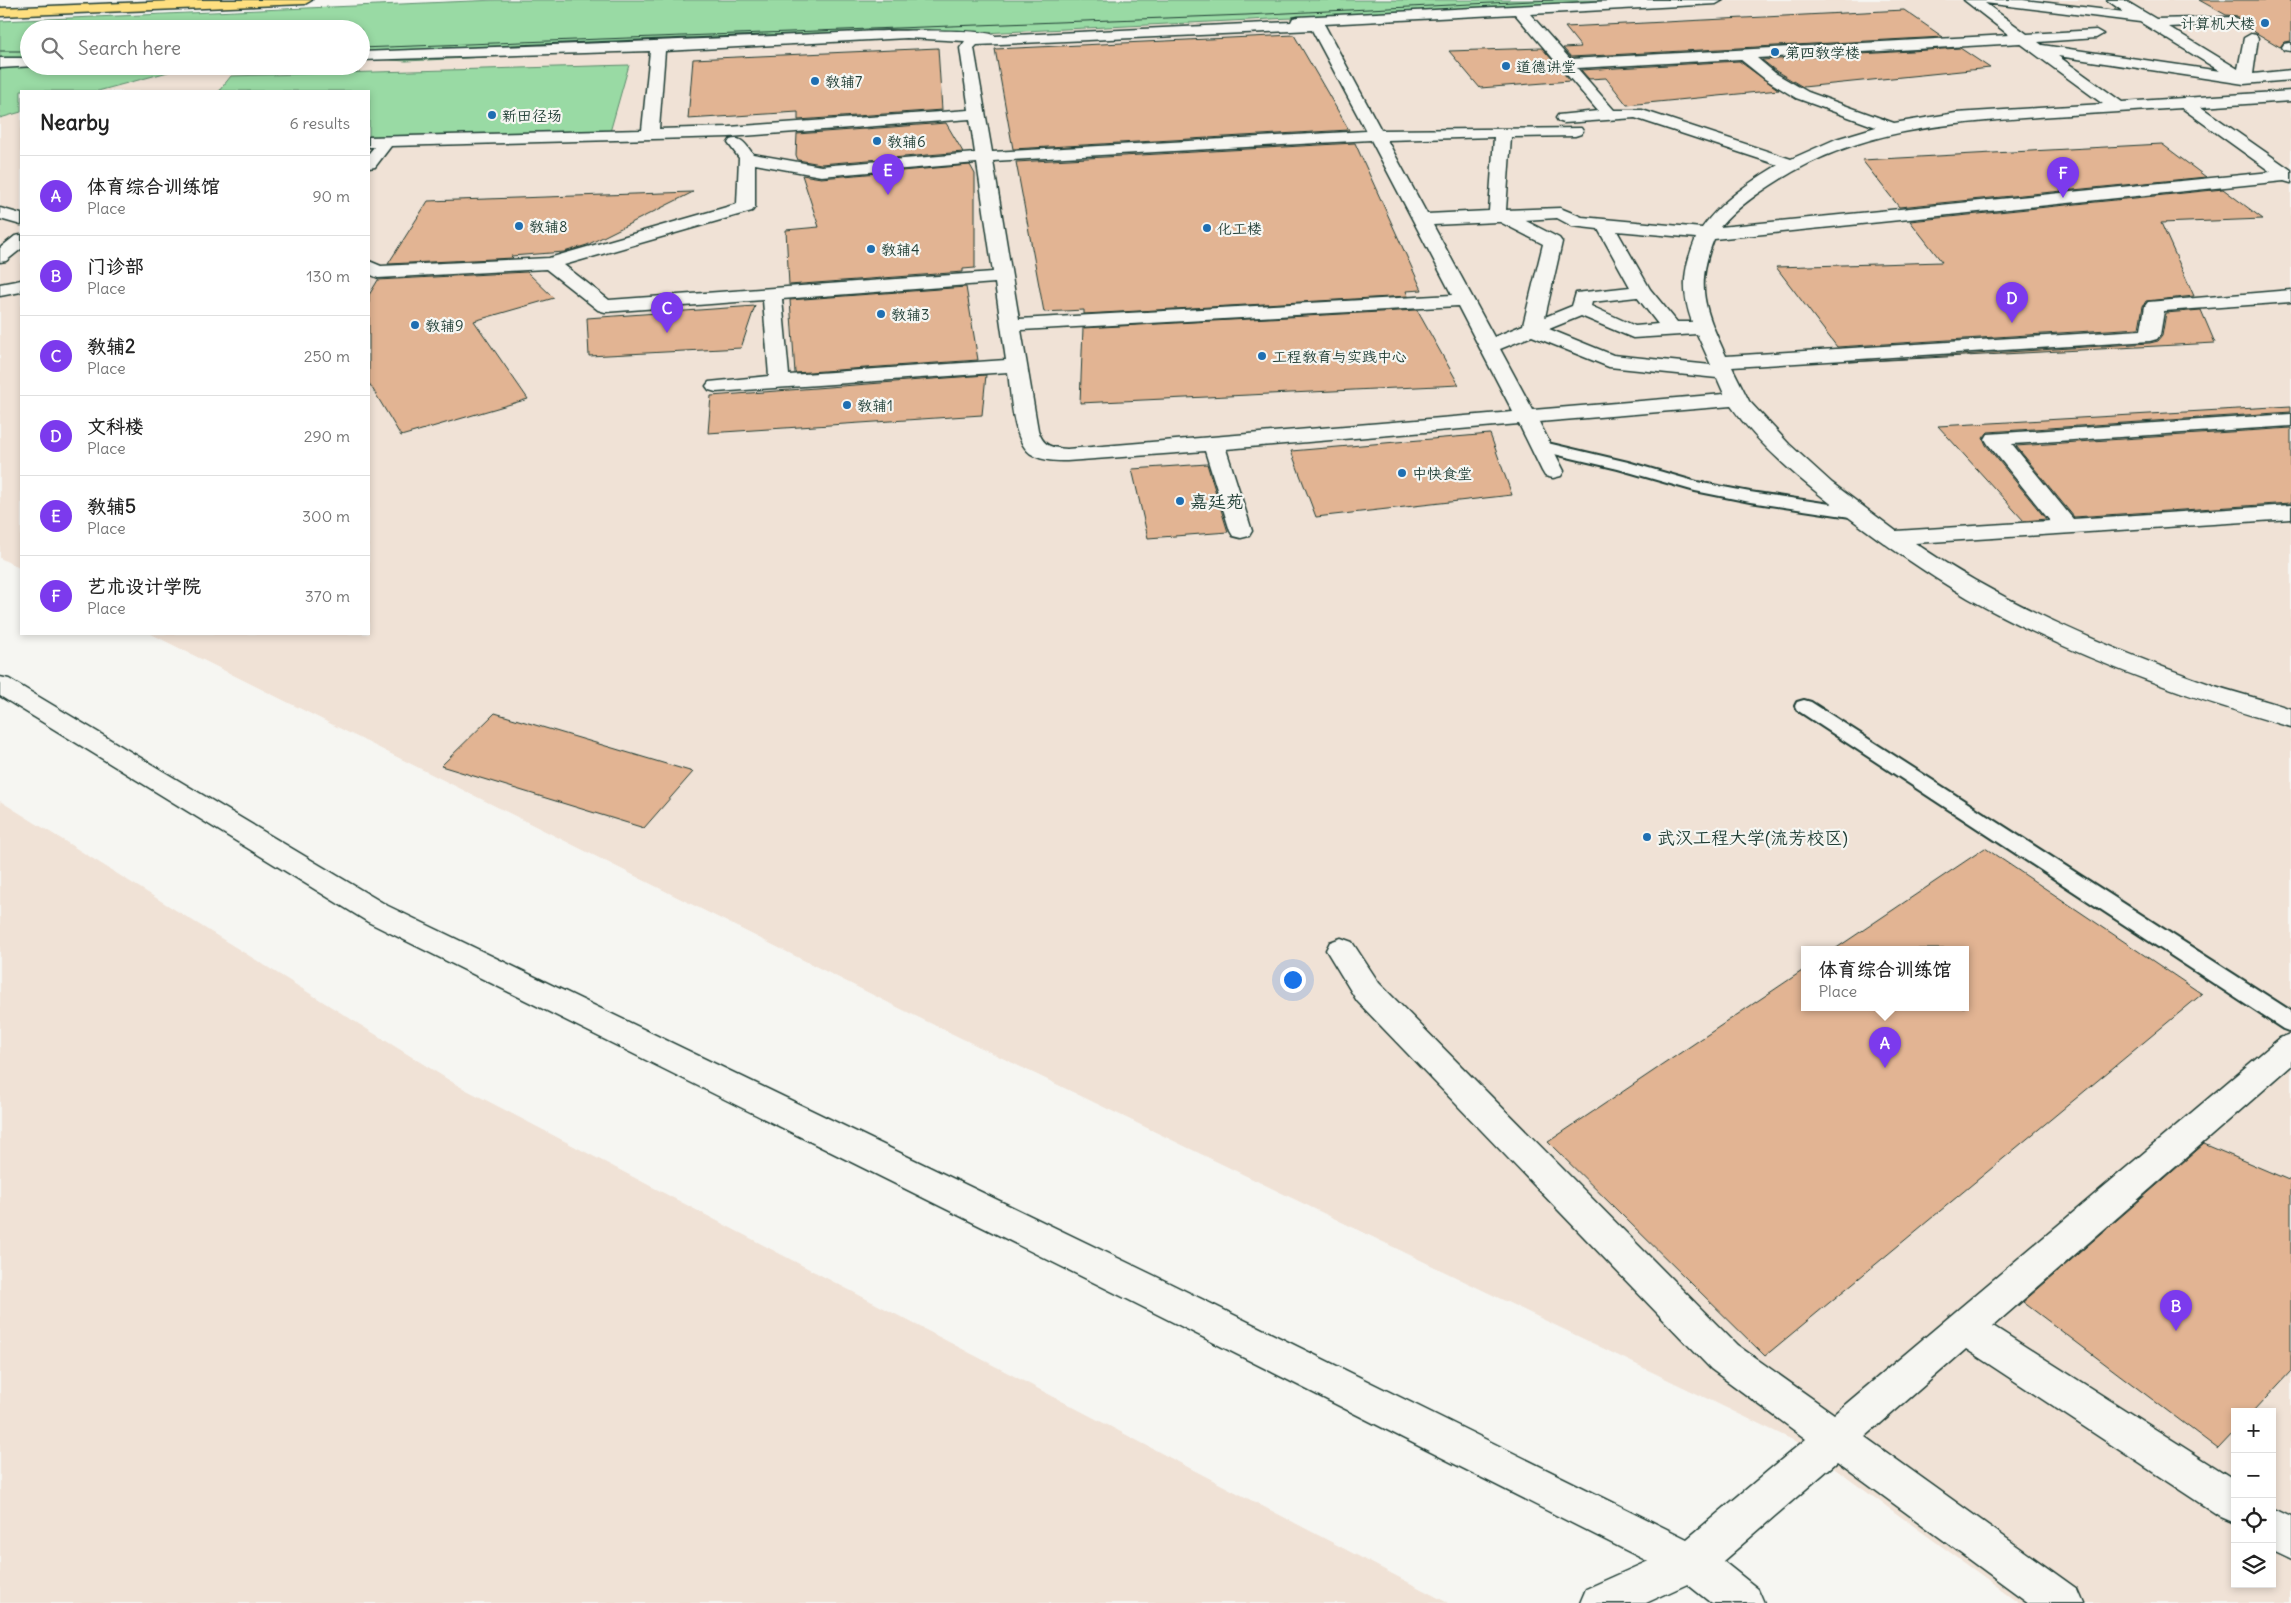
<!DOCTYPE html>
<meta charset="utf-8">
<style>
body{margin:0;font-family:Delius,"LXGW WenKai TC",sans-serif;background:#f2f2f2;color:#222}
.controls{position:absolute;right:15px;bottom:15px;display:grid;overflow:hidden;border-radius:0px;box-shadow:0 2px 8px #0003}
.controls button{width:45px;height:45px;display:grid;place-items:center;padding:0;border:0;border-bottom:1px solid #e0e0e0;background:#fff;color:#222;font:25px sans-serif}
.you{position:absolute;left:1292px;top:979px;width:18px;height:18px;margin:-12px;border:4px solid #fff;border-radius:50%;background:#1a73e8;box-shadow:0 0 0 8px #1a73e833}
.badge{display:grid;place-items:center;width:32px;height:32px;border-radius:50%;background:#7c3aed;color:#fff;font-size:16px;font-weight:700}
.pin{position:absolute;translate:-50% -41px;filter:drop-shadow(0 1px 2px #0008)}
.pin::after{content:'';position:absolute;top:26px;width:18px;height:15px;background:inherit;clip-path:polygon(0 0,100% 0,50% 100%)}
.popup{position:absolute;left:1801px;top:946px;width:168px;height:65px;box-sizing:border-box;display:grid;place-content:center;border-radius:0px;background:#fff;filter:drop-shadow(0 1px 4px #0005);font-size:16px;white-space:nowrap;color:#767676}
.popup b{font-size:19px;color:#222}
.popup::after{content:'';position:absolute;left:50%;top:100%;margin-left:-10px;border:10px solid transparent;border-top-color:#fff}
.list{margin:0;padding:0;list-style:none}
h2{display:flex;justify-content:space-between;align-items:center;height:65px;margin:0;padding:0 20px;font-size:21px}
h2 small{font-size:16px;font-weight:400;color:#767676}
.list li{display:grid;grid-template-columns:32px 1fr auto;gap:15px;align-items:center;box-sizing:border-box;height:80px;padding:0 20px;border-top:1px solid #e0e0e0}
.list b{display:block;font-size:19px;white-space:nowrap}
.list p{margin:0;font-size:16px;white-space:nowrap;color:#767676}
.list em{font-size:16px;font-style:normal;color:#767676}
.icon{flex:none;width:28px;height:28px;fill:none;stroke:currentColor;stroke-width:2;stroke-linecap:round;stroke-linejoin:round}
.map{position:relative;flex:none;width:2291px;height:1603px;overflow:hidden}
.search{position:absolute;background:#fff;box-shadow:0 2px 8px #0003;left:20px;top:20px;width:350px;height:55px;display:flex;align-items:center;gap:12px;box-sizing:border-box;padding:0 18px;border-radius:28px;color:#767676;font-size:19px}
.panel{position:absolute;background:#fff;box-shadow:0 2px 8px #0003;left:20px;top:90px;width:350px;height:545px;border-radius:0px}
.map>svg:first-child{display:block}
</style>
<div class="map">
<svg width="2291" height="1603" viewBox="0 0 2291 1603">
<rect width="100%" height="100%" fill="#f6f6f2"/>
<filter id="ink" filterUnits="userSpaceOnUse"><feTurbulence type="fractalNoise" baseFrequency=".02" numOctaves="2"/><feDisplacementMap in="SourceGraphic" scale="10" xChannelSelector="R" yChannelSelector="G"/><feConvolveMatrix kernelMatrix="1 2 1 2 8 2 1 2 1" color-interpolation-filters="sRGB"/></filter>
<g filter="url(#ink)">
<!-- built -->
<path fill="#f0e2d6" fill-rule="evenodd" d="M 1663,0 L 2291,0 L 2291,1603 L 2020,1603 L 1799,1443 L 901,1009 L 151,634 L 369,634 L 369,91 L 98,91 L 190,66 L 361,66 L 361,58 ZM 1805,949 L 1965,949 L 1965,1007 L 1805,1007 ZM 2235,1412 L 2272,1412 L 2272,1584 L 2235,1584 Z
M 21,112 L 21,569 L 0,558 L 0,118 Z
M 0,801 L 457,1085 L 1448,1603 L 0,1603 Z"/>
<!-- green -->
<path fill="#99daa4" stroke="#5c8c6c" d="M 496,0 L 1663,0 L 406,61 L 361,58 L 361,29 L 29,29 L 29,66 L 190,66 L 98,91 L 21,91 L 21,112 L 0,118 L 0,21 Z
M 629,65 L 608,139 L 369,146 L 369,91 L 219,91 L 231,76 Z"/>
<!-- building -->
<path fill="#e2b493" stroke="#1f3d34" d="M 2199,0 L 2291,0 L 2291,41 L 2284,42 L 2280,47 L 2238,22 L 2237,16 L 2226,15 Z
M 1904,10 L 1943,37 L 1571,57 L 1563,48 L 1581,47 L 1565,27 Z
M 1294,35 L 1349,130 L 1013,149 L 995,49 Z
M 938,48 L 942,110 L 798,120 L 798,112 L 688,119 L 693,59 Z
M 1542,48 L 1570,81 L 1480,88 L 1449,51 Z
M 1960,48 L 1990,68 L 1803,87 L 1776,71 L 1762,60 Z
M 1739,61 L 1779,90 L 1627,105 L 1606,78 L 1589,79 L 1581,70 Z
M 946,123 L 963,152 L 821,164 L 798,160 L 796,155 L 797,134 Z
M 1355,143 L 1422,290 L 1406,291 L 1408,296 L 1084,314 L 1084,310 L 1044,312 L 1016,162 Z
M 2162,144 L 2206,177 L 1899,207 L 1862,160 Z
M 970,165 L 975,174 L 975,268 L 963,269 L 963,272 L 789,285 L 786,230 L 819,227 L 802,175 L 821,178 Z
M 2223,189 L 2263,219 L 2161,223 L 2194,296 L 2146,301 L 2143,306 L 2139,328 L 1837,347 L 1776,267 L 1942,262 L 1910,221 Z
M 693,192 L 587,245 L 564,252 L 511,256 L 513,258 L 388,264 L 428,201 Z
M 527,272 L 554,298 L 474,321 L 528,399 L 401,436 L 369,383 L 369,295 L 378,280 Z
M 966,287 L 978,360 L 795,373 L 790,300 Z
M 755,306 L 741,348 L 589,356 L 587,318 Z
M 1417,310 L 1459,385 L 1080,403 L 1083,328 Z
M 2201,310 L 2215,343 L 1849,362 L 2150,343 L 2158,341 L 2162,336 L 2166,313 Z
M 986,375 L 982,415 L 708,433 L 711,396 Z
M 2291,406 L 2291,412 L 1988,432 L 1983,438 L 1986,445 L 2046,519 L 2024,521 L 1938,426 Z
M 2291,428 L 2291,503 L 2074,517 L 2016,446 Z
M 1490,434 L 1512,495 L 1316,517 L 1291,451 Z
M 1207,464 L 1228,532 L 1148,538 L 1132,469 Z
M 495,713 L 693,772 L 644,828 L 441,766 Z
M 1985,848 L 2202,994 L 1765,1356 L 1548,1142 L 1805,969 L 1805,1007 L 1965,1007 L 1965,949 L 1835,949 Z
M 2204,1144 L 2291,1181 L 2291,1371 L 2253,1412 L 2235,1412 L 2235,1431 L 2218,1449 L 2023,1302 Z"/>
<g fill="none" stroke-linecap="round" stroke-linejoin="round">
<!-- service casing -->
<g stroke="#1f3d34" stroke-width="4">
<path id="service" d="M 1539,441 L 1628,462 L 1697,482 L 1750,492 L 1857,508 L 1863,510 L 1865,513 L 1863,516 L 1857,518 L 1750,502 L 1695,491 L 1618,469 L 1533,449 L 1531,446 L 1533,443 Z
M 1804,700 L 1811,702 L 2291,1011 L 2291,1032 L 2283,1029 L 1797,710 L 1795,706 L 1797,702 Z"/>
</g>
<!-- minor casing -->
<g stroke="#1f3d34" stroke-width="3">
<path id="minor" d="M 1632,0 L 1723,0 L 1716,4 L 1530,14 L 1570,59 L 2009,35 L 1964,0 L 2023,0 L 2124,12 L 2107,0 L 2124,0 L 2156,19 L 2235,17 L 2237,20 L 2235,23 L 2230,24 L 2169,27 L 2238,69 L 2244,38 L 2251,34 L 2256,35 L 2258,38 L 2253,74 L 2291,70 L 2291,80 L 2244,84 L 2058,56 L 2122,102 L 2291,91 L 2291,101 L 2201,107 L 2291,170 L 2291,183 L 2284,181 L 1714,239 C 1694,288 1706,312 1726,356 L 2141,330 L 2145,306 L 2148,302 L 2291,290 L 2291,302 L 2164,311 L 2160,335 L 2157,339 L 2150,341 L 1732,367 L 1749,401 L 1789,444 L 1832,483 L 1896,531 L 2050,521 L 1988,444 L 1985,439 L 1988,434 L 2291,414 L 2291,426 L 2012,444 L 2073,519 L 2291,505 L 2291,519 L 1915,543 C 2007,606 2110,649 2215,686 C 2240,694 2266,700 2291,709 L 2291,727 C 2182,696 2067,654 1968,598 C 1924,572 1883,543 1843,513 C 1804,483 1760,447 1731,406 L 1539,422 L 1564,471 L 1561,476 L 1553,478 L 1545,476 L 1542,471 L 1519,424 L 1226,449 L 1252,531 L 1249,536 L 1241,538 L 1233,536 L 1230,531 L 1205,451 L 1067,461 C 1056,461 1043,461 1033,455 C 1012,444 1011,393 1008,372 L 716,392 L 709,390 L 706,386 L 709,382 L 769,376 L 763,300 L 605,312 L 598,310 L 546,269 L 378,278 L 369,274 L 369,261 L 381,266 L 549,258 L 737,204 L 739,158 L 728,143 L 730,140 C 742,136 746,145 753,154 L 821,166 L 975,153 L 970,119 L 729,137 L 391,146 L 375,167 L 369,168 L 369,153 L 374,147 L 369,147 L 369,137 L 642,130 L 650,51 L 361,60 L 361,52 C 528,46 694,40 860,32 C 878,31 989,28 995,36 L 1291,22 L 1293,18 L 1298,17 ZM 1985,3 L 2140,22 L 2220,71 L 2042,45 L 2038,42 L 2096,38 L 2103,34 L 2096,30 L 2027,34 ZM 1515,14 L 1598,111 L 1558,115 L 1556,118 L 1558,121 L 1564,123 L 1635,118 L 1778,165 C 1750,182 1721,201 1702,228 L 1582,217 L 1560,208 L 1506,210 L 1511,137 L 1575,136 L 1581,134 L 1583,131 L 1581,128 L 1381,130 L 1324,24 ZM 1312,30 L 1366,131 L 992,152 L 974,48 L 977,45 ZM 907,38 L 965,41 L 960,48 L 969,110 L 729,127 L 659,129 L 665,51 ZM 2020,43 L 2103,104 L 1956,113 L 1894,123 L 1808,92 L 1775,73 L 1757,58 ZM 1740,59 L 1765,79 L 1796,98 L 1876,127 L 1836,139 L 1791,159 L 1642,110 L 1614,110 L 1577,68 ZM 2182,108 L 2271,172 L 1720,227 C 1736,208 1758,193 1779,180 C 1861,129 1944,124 2038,117 C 2086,114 2134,111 2182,108 ZM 1494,137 L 1489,211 L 1427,214 L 1387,140 ZM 1371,140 L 1452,295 L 1019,319 L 993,161 ZM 977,163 L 993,272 L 609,300 L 564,265 L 752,211 L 755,207 L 755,164 L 821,176 ZM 1557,218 L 1572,226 L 1598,229 L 1630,287 L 1576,293 L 1572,306 L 1545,317 L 1562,242 L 1559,238 L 1524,220 ZM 1497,222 L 1500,222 L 1543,244 L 1523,325 L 1494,337 L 1433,225 ZM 1617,231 L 1696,238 C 1683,269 1681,291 1692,322 L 1677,322 L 1650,289 ZM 995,283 L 1006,360 L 789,375 L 782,299 ZM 1637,297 L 1658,324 L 1635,326 L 1591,306 L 1592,302 ZM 1458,306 L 1513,412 L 1067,449 C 1051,448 1043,446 1038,430 L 1021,330 ZM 1581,316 L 1633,338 L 1697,334 L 1711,365 L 1613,355 L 1549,329 ZM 1532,336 L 1609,367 L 1717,378 L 1724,394 L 1533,410 L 1500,349 Z
M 2289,43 L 2291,43 L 2291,51 L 2284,50 L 2282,47 L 2284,44 Z
M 0,58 L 29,58 L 29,66 L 34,66 L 0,68 Z
M 0,208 L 21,214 L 21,225 L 0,219 Z
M 21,235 L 21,249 L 6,261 L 0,262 L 0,248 L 15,236 Z
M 21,280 L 21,292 L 0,296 L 0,284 Z
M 0,677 L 9,679 L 388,906 L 1153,1275 L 1687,1539 L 1806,1439 L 1711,1369 L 1357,1001 L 1326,950 L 1330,942 L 1341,938 L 1352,942 L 1379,983 L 1737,1345 L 1834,1414 L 2280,1038 L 2291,1034 L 2291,1066 L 1993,1326 L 2235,1480 L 2235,1523 L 2221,1517 L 1966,1349 L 1865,1437 L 2077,1589 L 2083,1603 L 2029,1603 L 1837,1462 L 1723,1561 L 1758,1589 L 1764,1603 L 1711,1603 L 1677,1576 L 1127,1299 L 368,922 L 0,696 Z
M 2272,1508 L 2291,1517 L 2291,1560 L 2272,1551 Z"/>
</g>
<!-- tertiary casing -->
<g stroke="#1f3d34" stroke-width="3">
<path id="tertiary" d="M 1691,1542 L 1705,1548 L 1711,1562 L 1705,1576 L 1646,1603 L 1580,1603 L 1586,1589 Z"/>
</g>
<!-- trunk casing -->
<g stroke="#1f3d34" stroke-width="3">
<path id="trunk" d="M 198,0 L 312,0 L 305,4 L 0,16 L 0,8 Z"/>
</g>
<!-- service -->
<use href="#service" fill="#f6f6f2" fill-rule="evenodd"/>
<!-- minor -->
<use href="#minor" fill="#f6f6f2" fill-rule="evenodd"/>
<!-- tertiary -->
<use href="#tertiary" fill="#f6f6f2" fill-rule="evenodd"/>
<!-- trunk -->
<use href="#trunk" fill="#fedf80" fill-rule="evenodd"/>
<!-- tram -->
<path stroke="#1f3d34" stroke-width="1" d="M 361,48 L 1246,15 L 1553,0
M 0,51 L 29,51"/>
</g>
</g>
<!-- markers -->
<g fill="#1f6fb2" stroke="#f6f6f2" stroke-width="2">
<circle cx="2265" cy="23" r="5"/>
<circle cx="1775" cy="52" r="5"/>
<circle cx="1506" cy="66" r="5"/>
<circle cx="815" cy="81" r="5"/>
<circle cx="492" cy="115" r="5"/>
<circle cx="877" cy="141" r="5"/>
<circle cx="519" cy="226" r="5"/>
<circle cx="1207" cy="228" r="5"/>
<circle cx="871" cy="249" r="5"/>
<circle cx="881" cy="314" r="5"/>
<circle cx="415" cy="325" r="5"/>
<circle cx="1262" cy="356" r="5"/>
<circle cx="847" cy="405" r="5"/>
<circle cx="1402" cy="473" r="5"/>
<circle cx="1180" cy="501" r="5"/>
<circle cx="1647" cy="837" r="5"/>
</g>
<g text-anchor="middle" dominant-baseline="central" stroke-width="4.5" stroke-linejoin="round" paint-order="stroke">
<!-- far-poi labels -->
<g font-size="15" fill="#1f3d34" stroke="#f6f6f2" text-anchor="start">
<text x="2255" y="23" text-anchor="end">计算机大楼</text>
<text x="1785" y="52">第四教学楼</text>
<text x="1516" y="66">道德讲堂</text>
<text x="825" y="81">教辅7</text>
<text x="502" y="115">新田径场</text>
<text x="887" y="141">教辅6</text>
<text x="529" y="226">教辅8</text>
<text x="1217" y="228">化工楼</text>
<text x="881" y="249">教辅4</text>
<text x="891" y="314">教辅3</text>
<text x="425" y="325">教辅9</text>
<text x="1272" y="356">工程教育与实践中心</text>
<text x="857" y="405">教辅1</text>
<text x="1412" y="473">中快食堂</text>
</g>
<!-- poi labels -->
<g font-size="18" fill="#1f3d34" stroke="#f6f6f2" text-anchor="start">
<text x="1190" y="501">嘉廷苑</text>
<text x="1657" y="837">武汉工程大学(流芳校区)</text>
</g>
</g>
</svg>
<div class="controls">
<button>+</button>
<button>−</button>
<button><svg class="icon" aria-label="locate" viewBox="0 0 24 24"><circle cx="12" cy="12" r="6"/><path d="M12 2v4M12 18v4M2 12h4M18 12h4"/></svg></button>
<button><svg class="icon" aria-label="layers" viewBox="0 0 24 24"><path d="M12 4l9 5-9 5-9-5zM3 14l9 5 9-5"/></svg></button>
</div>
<div class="you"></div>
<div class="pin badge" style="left:1885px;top:1068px">A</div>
<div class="popup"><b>体育综合训练馆</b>Place</div>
<div class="pin badge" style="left:2176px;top:1331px">B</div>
<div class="pin badge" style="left:667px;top:333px">C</div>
<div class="pin badge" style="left:2012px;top:323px">D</div>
<div class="pin badge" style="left:888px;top:195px">E</div>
<div class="pin badge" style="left:2063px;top:198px">F</div>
<div class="search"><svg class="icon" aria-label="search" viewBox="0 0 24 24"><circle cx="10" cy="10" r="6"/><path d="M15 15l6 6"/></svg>Search here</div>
<section class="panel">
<h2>Nearby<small>6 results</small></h2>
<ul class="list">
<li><span class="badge">A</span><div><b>体育综合训练馆</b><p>Place</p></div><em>90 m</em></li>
<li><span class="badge">B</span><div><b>门诊部</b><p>Place</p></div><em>130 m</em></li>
<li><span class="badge">C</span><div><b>教辅2</b><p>Place</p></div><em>250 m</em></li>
<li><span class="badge">D</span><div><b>文科楼</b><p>Place</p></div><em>290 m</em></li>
<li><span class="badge">E</span><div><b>教辅5</b><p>Place</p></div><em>300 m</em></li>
<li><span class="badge">F</span><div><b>艺术设计学院</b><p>Place</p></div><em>370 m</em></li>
</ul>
</section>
</div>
